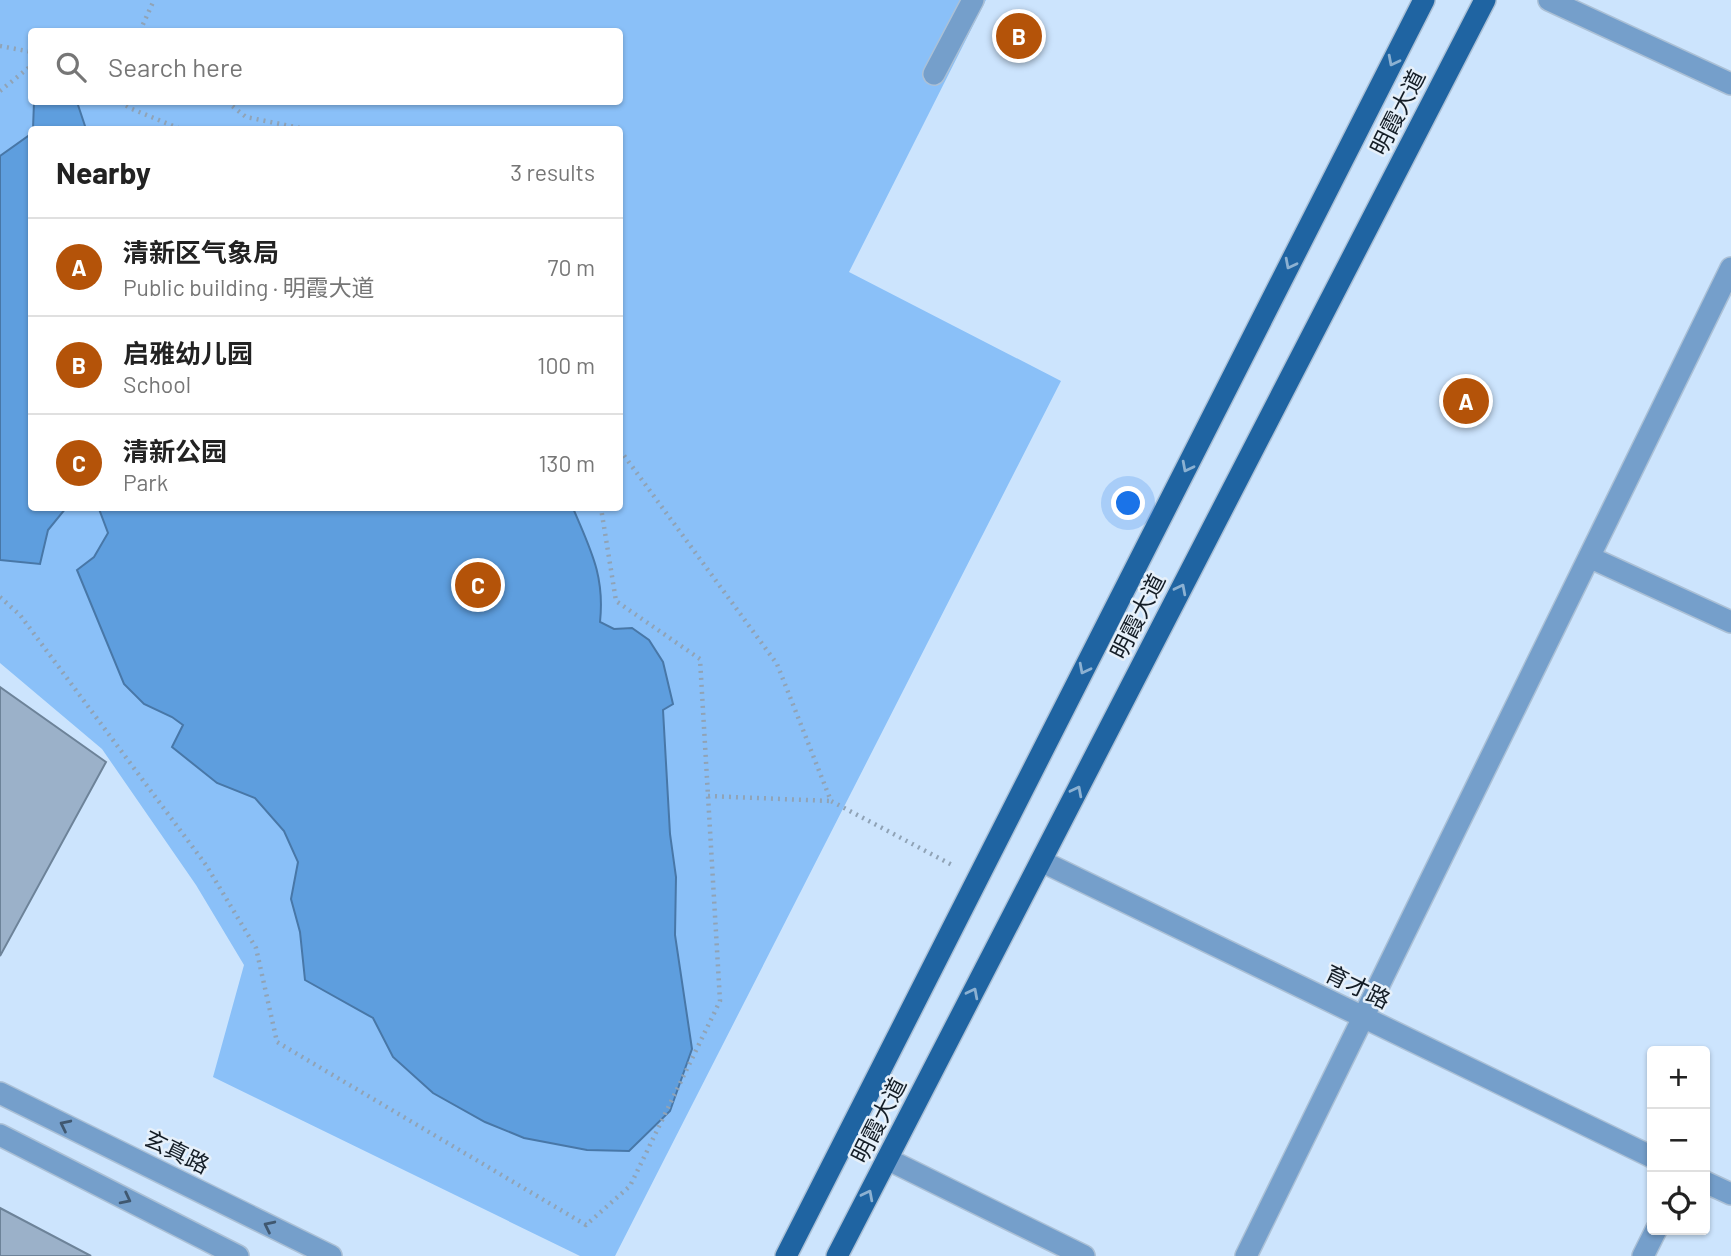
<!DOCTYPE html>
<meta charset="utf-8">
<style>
body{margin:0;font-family:Barlow,"Noto Sans SC",sans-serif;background:#f2f2f2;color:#222}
.controls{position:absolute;right:21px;bottom:21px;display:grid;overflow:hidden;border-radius:7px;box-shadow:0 2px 5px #0004}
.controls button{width:63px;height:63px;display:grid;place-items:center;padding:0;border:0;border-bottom:2px solid #e0e0e0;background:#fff;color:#222;font:35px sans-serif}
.you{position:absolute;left:1129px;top:504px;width:24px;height:24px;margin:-18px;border:5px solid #fff;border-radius:50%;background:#1a73e8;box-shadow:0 0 0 10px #1a73e833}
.badge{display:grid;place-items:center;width:46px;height:46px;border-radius:50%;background:#b45309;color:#fff;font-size:23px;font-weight:700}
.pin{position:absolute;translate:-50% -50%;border:4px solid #fff;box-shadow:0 2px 7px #0006}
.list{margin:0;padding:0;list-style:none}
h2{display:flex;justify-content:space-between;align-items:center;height:91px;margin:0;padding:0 28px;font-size:30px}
h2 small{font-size:23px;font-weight:400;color:#767676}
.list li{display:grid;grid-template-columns:46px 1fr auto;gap:21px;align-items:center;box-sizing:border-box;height:98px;padding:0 28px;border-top:2px solid #e0e0e0}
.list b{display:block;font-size:26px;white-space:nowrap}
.list p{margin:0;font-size:23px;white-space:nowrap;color:#767676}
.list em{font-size:23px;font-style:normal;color:#767676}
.icon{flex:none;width:38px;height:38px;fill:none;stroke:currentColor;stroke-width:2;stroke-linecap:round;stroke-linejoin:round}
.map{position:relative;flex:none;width:1731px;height:1256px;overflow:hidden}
.search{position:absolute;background:#fff;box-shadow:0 2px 5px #0004;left:28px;top:28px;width:595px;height:77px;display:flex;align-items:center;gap:18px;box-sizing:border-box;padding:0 24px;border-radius:7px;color:#767676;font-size:26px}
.panel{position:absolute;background:#fff;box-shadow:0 2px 5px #0004;left:28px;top:126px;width:595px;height:385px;border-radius:7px}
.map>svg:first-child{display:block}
</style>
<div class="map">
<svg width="1731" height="1256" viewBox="0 0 1731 1256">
<rect width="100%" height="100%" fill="#cce4fd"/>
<!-- green -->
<path fill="#8ac0f8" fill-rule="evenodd" d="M 0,0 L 986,0 L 849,272 L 1061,381 L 615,1256 L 580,1256 L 213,1077 L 244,965 L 196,885 L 102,749 L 0,663 ZM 32,32 L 620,32 L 620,102 L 32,102 ZM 32,130 L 620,130 L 620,508 L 32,508 Z"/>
<!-- water -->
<path fill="#5e9ede" stroke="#4877a7" stroke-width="2" d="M 34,102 L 77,102 L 86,129 L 33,129 Z
M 31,134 L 32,508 L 66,508 L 48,530 L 40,564 L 0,560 L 0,156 Z
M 84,508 L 573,508 C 590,549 605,575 600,622 L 614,629 L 632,628 L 649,640 L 663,662 L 673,704 L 663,710 L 670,834 L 676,877 L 675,935 L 692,1049 L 670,1111 L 629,1151 L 587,1150 L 524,1138 L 485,1122 L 433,1093 L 393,1057 L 373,1018 L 305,980 L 300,932 L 291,899 L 298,862 L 284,831 L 255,798 L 217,783 L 172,747 L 183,725 L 172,717 L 144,704 L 124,684 L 77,570 L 94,557 L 108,533 L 99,509 Z"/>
<!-- building -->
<path fill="#9bb1c9" stroke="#6d8399" stroke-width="2" d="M 0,687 L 106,762 L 0,956 Z
M 0,1208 L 91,1256 L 0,1256 Z"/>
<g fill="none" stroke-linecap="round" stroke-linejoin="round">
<!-- minor casing -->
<g stroke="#abc0d6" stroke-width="24">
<path id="minor" d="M 1549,0 L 1731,84
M 934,74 L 973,0
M 1589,557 L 1731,622
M 1041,861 L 1652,1157
M 0,1093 L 331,1256
M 0,1135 L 238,1256
M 887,1159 L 1084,1256
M 1705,1182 L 1731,1194
M 1246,1256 L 1731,268
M 1643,1256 L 1656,1230"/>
</g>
<!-- major casing -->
<g stroke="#abc0d6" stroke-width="24">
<path id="major" d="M 786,1256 L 1424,0
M 837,1256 L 1485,0"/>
</g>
<!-- path -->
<path stroke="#90a3b6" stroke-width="4.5" stroke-dasharray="2 5" stroke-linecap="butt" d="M 140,31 L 154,0
M 0,46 L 32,52
M 0,91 L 32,65
M 120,102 L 132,109 L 183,130
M 227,102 L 246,117 L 310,130
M 620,450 L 777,664 L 831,801 L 954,866
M 0,597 L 20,615 L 206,865 L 256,948 L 277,1042 L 586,1225 L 630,1186 L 720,1001 L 700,659 L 616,601 L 601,508
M 708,796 L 831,801"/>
<!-- minor -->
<use href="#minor" stroke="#759fcb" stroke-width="21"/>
<!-- major -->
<use href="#major" stroke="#1f64a2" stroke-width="21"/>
</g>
<!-- one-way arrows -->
<defs><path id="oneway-chevron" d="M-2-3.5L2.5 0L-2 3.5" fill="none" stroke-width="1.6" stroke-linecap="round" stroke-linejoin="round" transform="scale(1.75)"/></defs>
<g stroke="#8cb1d2">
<use href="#oneway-chevron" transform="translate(1393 61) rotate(117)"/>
<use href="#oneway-chevron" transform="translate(1290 264) rotate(117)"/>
<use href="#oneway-chevron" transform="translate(1187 467) rotate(117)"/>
<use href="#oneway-chevron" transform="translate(1181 589) rotate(-63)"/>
<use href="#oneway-chevron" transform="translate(1084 669) rotate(117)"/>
<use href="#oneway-chevron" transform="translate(1077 791) rotate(-63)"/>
<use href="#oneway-chevron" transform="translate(973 993) rotate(-63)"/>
<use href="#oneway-chevron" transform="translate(868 1195) rotate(-63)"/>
</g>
<g stroke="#405870">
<use href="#oneway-chevron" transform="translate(65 1125) rotate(-154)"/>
<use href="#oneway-chevron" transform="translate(126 1199) rotate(27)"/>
<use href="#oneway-chevron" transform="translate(269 1226) rotate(-154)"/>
</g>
<g text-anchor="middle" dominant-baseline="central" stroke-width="5" stroke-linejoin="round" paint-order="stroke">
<!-- street labels -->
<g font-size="23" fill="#141d26" stroke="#e6f0fa">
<text transform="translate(1397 112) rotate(-63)">明霞大道</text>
<text transform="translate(1137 616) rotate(-63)">明霞大道</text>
<text transform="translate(1358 986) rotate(26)">育才路</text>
<text transform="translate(878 1120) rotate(-63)">明霞大道</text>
<text transform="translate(177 1151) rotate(26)">玄真路</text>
</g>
</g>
</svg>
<div class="controls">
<button>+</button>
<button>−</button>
<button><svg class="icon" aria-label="locate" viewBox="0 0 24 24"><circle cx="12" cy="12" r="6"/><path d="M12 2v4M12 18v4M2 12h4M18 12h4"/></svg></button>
</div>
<div class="you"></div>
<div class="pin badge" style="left:1466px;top:401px">A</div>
<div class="pin badge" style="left:1019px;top:36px">B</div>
<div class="pin badge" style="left:478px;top:585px">C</div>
<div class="search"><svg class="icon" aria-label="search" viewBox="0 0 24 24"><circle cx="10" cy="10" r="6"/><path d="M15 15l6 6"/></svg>Search here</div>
<section class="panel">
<h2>Nearby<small>3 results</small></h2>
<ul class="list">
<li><span class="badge">A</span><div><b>清新区气象局</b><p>Public building · 明霞大道</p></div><em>70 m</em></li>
<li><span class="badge">B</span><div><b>启雅幼儿园</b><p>School</p></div><em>100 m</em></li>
<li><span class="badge">C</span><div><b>清新公园</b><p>Park</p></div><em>130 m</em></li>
</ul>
</section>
</div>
